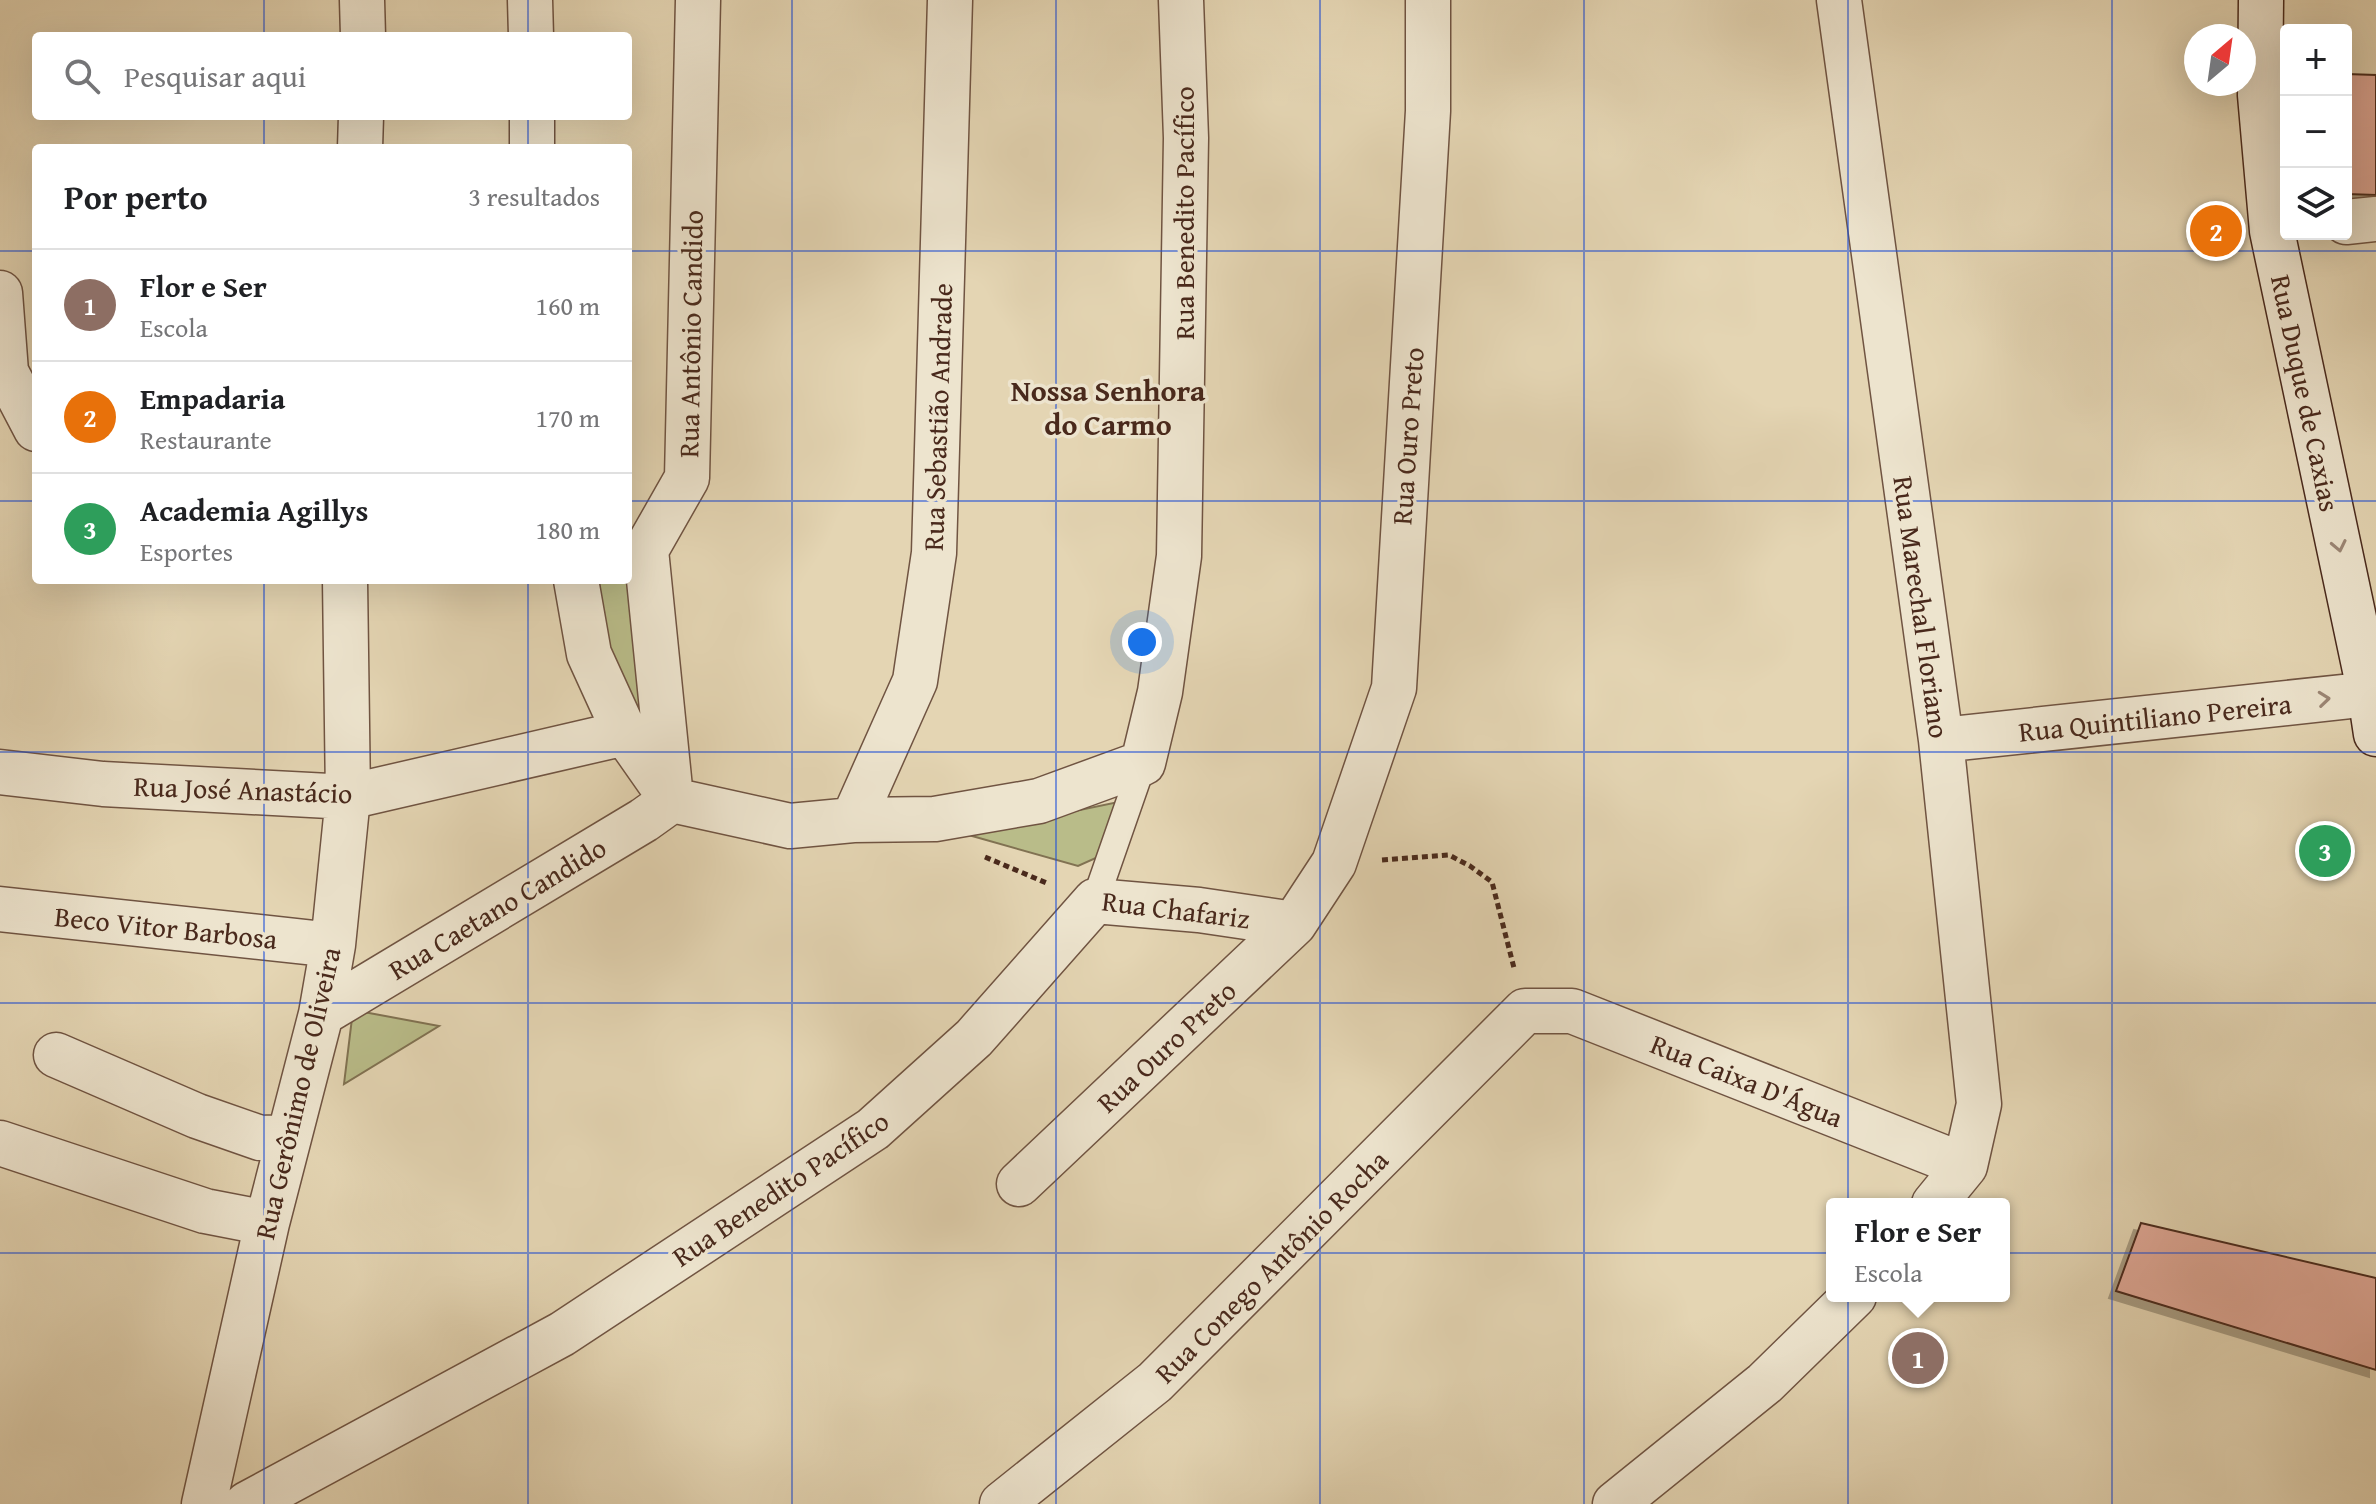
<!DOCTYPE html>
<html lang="pt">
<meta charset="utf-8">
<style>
body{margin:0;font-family:"Gentium Book Plus",serif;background:#f2f2f2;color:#202124}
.controls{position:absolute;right:24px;top:24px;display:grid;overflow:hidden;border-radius:8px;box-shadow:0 8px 32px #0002}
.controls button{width:72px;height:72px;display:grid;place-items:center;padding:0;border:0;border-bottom:2px solid #e0e0e0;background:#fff;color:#202124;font:40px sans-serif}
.compass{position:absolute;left:2184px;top:24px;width:72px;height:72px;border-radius:50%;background:#fff;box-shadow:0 8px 32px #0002;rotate:29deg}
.you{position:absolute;left:1142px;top:642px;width:28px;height:28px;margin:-20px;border:6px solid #fff;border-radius:50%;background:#1a73e8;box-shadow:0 0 0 12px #1a73e833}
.badge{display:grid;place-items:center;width:52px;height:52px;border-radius:50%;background:#8f2418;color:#fff;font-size:26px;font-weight:700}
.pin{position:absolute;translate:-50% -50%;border:4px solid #fff;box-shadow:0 2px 8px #0006}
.popup{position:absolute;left:1826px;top:1198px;width:184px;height:104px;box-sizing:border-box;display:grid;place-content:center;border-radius:8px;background:#fff;filter:drop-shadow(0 2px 6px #0005);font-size:26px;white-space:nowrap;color:#757577}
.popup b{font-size:30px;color:#202124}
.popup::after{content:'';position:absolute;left:50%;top:100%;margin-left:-16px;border:16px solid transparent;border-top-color:#fff}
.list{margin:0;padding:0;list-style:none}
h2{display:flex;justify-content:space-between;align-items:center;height:104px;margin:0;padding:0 32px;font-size:34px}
h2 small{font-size:26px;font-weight:400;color:#757577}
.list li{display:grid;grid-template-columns:52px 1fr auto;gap:24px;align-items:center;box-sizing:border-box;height:112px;padding:0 32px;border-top:2px solid #e0e0e0}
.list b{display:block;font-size:30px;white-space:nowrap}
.list p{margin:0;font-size:26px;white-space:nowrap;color:#757577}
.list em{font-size:26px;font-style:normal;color:#757577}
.icon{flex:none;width:44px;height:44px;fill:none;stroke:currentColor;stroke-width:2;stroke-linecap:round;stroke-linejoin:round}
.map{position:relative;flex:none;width:2376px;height:1504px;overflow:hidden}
.search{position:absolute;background:#fff;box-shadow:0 8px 32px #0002;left:32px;top:32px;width:600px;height:88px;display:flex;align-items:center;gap:20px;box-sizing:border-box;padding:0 28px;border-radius:8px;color:#757577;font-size:30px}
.panel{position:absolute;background:#fff;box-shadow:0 8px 32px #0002;left:32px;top:144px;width:600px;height:440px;border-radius:8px}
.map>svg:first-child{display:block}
</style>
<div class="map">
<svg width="2376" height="1504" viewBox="0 0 2376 1504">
<defs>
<filter id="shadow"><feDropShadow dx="-7" dy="7" stdDeviation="0" flood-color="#0004"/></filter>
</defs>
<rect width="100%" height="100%" fill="#e4d5b3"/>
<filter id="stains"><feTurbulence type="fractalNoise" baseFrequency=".0025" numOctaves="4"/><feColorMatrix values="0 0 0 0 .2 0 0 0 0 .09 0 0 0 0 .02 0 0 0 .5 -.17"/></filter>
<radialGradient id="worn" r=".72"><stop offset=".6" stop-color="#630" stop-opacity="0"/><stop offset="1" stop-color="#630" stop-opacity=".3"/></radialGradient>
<!-- green -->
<path fill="#b9bc89" stroke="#817252" stroke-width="2" d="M 597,580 L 628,580 L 645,723 L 603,640 Z
M 1123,801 L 1107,853 L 1078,866 L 965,834 Z
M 353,1010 L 439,1026 L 344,1084 Z"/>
<!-- building -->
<path fill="#e0a897" stroke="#49291c" stroke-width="2" filter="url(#shadow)" d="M 2346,74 L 2376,75 L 2376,195 L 2346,194 Z
M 2141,1223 L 2376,1278 L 2376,1370 L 2116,1291 Z"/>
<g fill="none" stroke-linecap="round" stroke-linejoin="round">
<!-- service casing -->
<g stroke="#705442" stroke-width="29">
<path id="service" d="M 1095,901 L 1143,763"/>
</g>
<!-- minor casing -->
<g stroke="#705442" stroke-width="47">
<path id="minor" d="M 362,0 L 363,36
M 530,0 L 531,36
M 1839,0 L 1941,740 L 1979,1104 L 1965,1166 L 1934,1204
M 532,116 L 532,148
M 360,148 L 361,116
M 2346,222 L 2376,219
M 0,293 L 6,372 L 36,429
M 576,580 L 589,654 L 625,733 L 672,800 L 790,826 L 853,820 L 935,819 L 1039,801 L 1143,763 L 1160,692 L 1179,556 L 1186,138 L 1181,0
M 1941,740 L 2370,694
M 0,772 L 103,784 L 348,797 L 625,733
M 671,798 L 646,550 L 687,478 L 698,0
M 853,820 L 915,681 L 934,553 L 950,0
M 0,909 L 333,945
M 321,1014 L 644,820 L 672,800
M 56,1055 L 197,1116 L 260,1138 L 289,1137
M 0,1143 L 205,1211 L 267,1223
M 1019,1184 L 1294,924 L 1334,863 L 1394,688 L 1428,111 L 1428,0
M 204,1504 L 267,1223 L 321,1014 L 333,945 L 348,797 L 345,580
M 247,1504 L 562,1334 L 873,1129 L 974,1038 L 1095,901 L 1199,910 L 1294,924
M 1002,1504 L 1155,1382 L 1525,1011 L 1572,1011 L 1965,1166
M 1615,1504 L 1765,1383 L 1854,1296"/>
</g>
<!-- secondary casing -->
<g stroke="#49291c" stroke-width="47">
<path id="secondary" d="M 2261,0 L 2260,95 L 2272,231 L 2370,694 L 2376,734"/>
</g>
<!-- path -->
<path stroke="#49291c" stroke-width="5" stroke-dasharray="6 4" stroke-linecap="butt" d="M 985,857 L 1049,884
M 1382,860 L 1449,855 L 1470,866 L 1492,882 L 1514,968"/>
<!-- service -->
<use href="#service" stroke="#ede4ce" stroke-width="26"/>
<!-- minor -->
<use href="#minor" stroke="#ede4ce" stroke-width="44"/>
<!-- secondary -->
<use href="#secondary" stroke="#ede4ce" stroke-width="44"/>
</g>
<!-- one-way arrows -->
<defs><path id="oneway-chevron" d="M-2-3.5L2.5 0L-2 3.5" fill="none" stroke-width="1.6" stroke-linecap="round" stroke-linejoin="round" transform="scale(2)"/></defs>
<g stroke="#9b8675">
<use href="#oneway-chevron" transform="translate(2339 546) rotate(78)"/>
<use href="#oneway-chevron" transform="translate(2324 699) rotate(-6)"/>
</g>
<!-- grid -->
<path fill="none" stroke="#1d4ed8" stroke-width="2" stroke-opacity="0.55" d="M 264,0 L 264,36M 528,0 L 528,36M 792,0 L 792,1504M 1056,0 L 1056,1504M 1320,0 L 1320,1504M 1584,0 L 1584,1504M 1848,0 L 1848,1504M 2112,0 L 2112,1504M 264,116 L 264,148M 528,116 L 528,148M 0,251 L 36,251M 628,251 L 2376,251M 0,501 L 36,501M 628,501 L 2376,501M 264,580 L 264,1504M 528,580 L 528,1504M 0,752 L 2376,752M 0,1003 L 2376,1003M 0,1253 L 2376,1253"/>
<g text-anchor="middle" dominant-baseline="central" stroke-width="7" stroke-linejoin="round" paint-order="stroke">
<!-- street labels -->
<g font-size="28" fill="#49291c" stroke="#ede4ce">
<text transform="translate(1183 213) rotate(-90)">Rua Benedito Pacífico</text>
<text transform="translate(690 334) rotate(-89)">Rua Antônio Candido</text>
<text transform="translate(2306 393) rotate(78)">Rua Duque de Caxias</text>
<text transform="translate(937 417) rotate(-88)">Rua Sebastião Andrade</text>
<text transform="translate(1407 436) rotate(-86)">Rua Ouro Preto</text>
<text transform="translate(1922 607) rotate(82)">Rua Marechal Floriano</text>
<text transform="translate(2155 717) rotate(-6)">Rua Quintiliano Pereira</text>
<text transform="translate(243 789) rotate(2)">Rua José Anastácio</text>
<text transform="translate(497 908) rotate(-31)">Rua Caetano Candido</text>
<text transform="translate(1176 909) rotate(7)">Rua Chafariz</text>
<text transform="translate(166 927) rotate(6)">Beco Vitor Barbosa</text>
<text transform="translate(1166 1046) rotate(-43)">Rua Ouro Preto</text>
<text transform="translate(1747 1080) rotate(22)">Rua Caixa D'Água</text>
<text transform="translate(297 1093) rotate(-77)">Rua Gerônimo de Oliveira</text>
<text transform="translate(780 1188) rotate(-34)">Rua Benedito Pacífico</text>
<text transform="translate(1271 1266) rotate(-45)">Rua Conego Antônio Rocha</text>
</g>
<!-- neighbourhood labels -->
<g font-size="30" font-weight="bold" fill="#49291c" stroke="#ede4ce">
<text x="1108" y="390">Nossa Senhora<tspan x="1108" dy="34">do Carmo</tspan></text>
</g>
</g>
<rect width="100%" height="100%" filter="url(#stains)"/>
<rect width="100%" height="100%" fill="url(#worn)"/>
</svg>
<div class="controls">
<button>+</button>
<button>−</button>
<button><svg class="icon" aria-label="layers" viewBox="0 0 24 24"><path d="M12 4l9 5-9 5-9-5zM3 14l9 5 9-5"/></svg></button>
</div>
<svg class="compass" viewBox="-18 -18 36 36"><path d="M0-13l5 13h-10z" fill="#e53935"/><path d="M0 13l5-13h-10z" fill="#757577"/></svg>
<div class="you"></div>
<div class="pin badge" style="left:1918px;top:1358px;background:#8d6e63">1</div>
<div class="popup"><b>Flor e Ser</b>Escola</div>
<div class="pin badge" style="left:2216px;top:231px;background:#e8710a">2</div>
<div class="pin badge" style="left:2325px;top:851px;background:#2e9e5b">3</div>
<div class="search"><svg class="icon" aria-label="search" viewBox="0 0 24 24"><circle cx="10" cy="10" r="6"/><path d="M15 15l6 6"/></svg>Pesquisar aqui</div>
<section class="panel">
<h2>Por perto<small>3 resultados</small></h2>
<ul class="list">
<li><span class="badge" style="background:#8d6e63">1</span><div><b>Flor e Ser</b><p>Escola</p></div><em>160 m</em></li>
<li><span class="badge" style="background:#e8710a">2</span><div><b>Empadaria</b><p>Restaurante</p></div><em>170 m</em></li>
<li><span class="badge" style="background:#2e9e5b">3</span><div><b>Academia Agillys</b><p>Esportes</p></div><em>180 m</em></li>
</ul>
</section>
</div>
